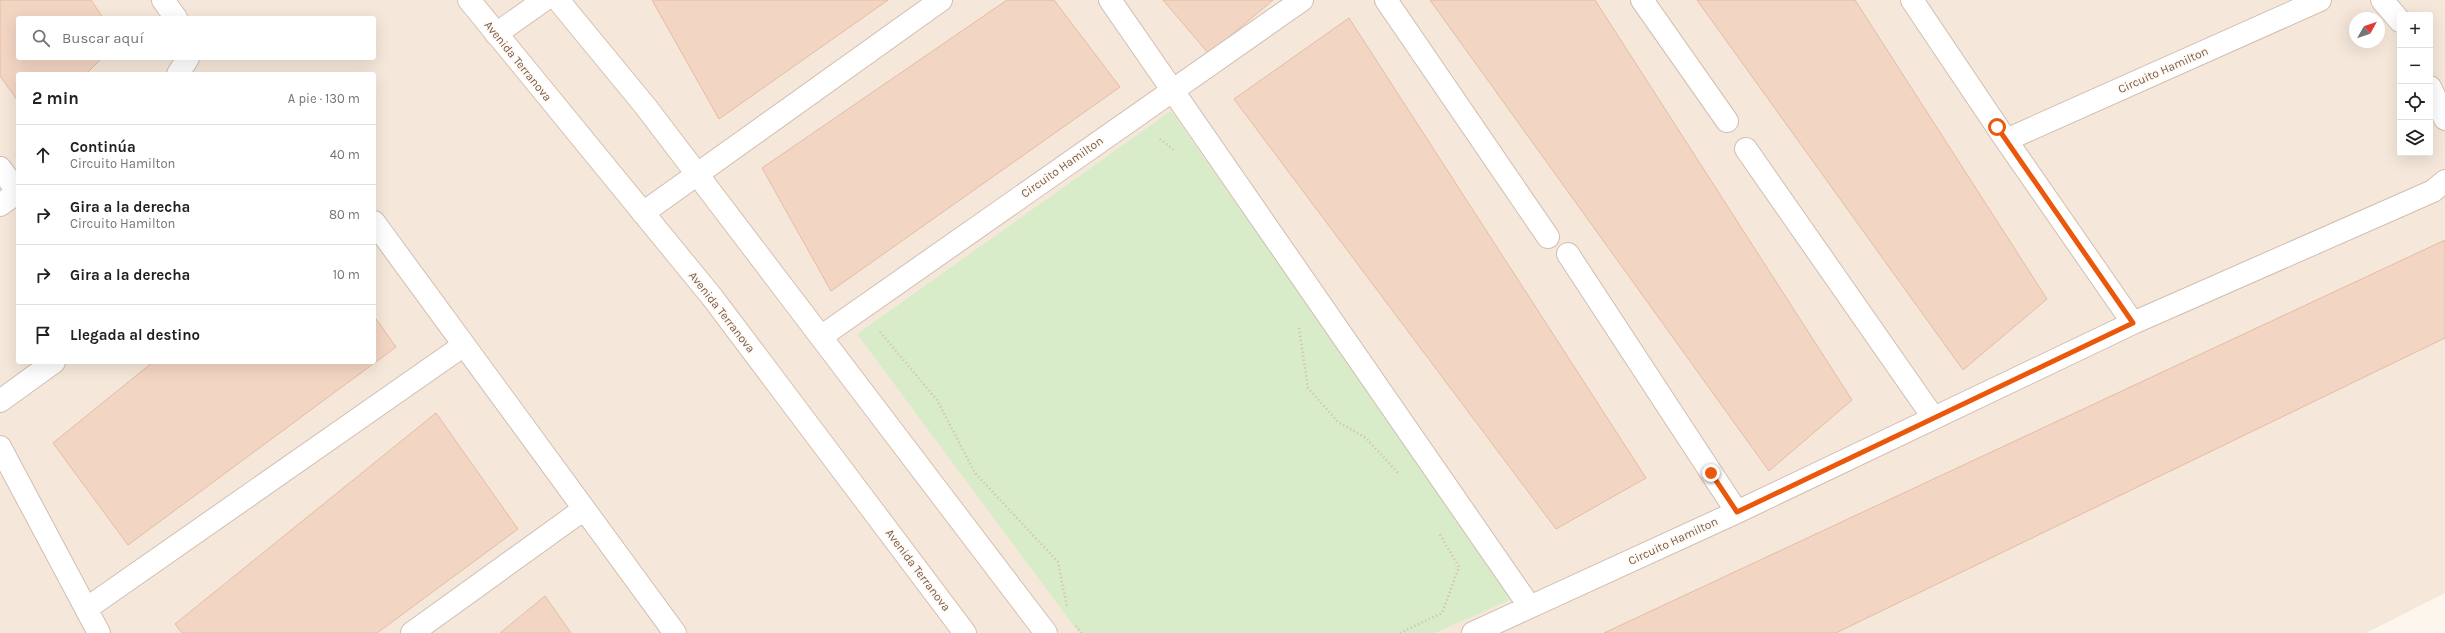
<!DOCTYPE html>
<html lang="es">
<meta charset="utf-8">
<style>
body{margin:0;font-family:Karla,sans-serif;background:#f2f2f2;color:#202124}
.controls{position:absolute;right:12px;top:12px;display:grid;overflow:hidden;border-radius:4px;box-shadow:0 4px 16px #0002}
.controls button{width:36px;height:36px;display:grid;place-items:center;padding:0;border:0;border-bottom:1px solid #e0e0e0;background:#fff;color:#202124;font:20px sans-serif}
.compass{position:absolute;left:2349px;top:12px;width:36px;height:36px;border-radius:50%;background:#fff;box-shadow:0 4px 16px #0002;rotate:50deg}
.stop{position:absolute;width:12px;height:12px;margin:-9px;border:3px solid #ea580c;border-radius:50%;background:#fff}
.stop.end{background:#ea580c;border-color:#fff;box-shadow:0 1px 4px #0008}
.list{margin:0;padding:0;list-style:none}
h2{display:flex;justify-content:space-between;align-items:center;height:52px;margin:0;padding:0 16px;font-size:17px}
h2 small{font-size:13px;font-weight:400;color:#757577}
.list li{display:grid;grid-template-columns:26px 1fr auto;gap:12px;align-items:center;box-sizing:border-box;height:60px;padding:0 16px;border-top:1px solid #e0e0e0}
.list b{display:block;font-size:15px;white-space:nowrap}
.list p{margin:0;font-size:13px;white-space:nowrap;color:#757577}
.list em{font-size:13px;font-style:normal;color:#757577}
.icon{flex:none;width:22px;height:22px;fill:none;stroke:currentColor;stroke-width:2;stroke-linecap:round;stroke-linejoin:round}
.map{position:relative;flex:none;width:2445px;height:633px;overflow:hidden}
.search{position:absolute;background:#fff;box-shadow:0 4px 16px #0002;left:16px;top:16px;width:360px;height:44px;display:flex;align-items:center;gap:10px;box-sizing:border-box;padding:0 14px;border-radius:4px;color:#757577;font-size:15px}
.panel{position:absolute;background:#fff;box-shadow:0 4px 16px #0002;left:16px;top:72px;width:360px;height:292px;border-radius:4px}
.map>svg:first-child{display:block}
</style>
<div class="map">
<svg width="2445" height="633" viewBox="0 0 2445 633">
<rect width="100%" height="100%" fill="#fdf6ec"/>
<!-- residential -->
<path fill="#f5e8da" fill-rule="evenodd" d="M 0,0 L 2445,0 L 2445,593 L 2366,633 L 0,633 ZM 2400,15 L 2430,15 L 2430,153 L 2400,153 ZM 18,18 L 374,18 L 374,58 L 18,58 ZM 2355,18 L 2379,18 L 2379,42 L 2355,42 ZM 18,74 L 374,74 L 374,362 L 18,362 Z"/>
<!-- green -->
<path fill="#d8ecc9" d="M 1171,111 L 1514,598 L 1435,633 L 1079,633 L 857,334 Z"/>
<!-- building -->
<path fill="#f3d5c3" stroke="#e6bba3" d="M 0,0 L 91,0 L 103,18 L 18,18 L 18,58 L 102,58 L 86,74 L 18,74 L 18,101 L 0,76 Z
M 652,0 L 888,0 L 719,119 Z
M 1007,0 L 1054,0 L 1120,87 L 831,291 L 762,168 Z
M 1163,0 L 1273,0 L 1209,54 Z
M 1430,0 L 1595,0 L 1852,400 L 1769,471 Z
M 1697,0 L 1855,0 L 2047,299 L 1963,370 Z
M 1349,18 L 1646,478 L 1556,529 L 1234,99 Z
M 2445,240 L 2445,338 L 1836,633 L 1604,633 Z
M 374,316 L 396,347 L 128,545 L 53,443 L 153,362 L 374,362 Z
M 436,413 L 518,529 L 377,633 L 182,633 L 175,624 Z
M 545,596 L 571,633 L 500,633 Z"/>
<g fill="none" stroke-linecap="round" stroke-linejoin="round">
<!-- street casing -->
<g stroke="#d1beb0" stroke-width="24">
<path id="street" d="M 163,0 L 176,18
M 1110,0 L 1530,607
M 1386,0 L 1548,237
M 1642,0 L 1727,121
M 1912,0 L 2006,140 L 2320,0
M 2382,0 L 2400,21
M 496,34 L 544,0
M 178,74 L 188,58
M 2430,87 L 2445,119
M 2006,140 L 2133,323
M 1746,149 L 1933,417
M 0,168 L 18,192
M 0,205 L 18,192
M 643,213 L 941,0
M 374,222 L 675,633
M 1568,254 L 1737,512
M 822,336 L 1302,0
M 0,401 L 54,362
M 0,447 L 99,633
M 86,609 L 464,345
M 412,633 L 584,509
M 1473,633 L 1737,512 L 2133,323 L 2433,191 L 2445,181"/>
</g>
<!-- secondary casing -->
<g stroke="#d6c0b0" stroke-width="24">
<path id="secondary" d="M 469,0 L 712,297 L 965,633
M 558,0 L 646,107 L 1046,633"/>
</g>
<!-- path -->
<path stroke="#d9b8a5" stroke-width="2.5" stroke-dasharray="1 3" stroke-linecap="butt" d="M 1160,139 L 1175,151
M 1299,328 L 1308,388 L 1338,422 L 1366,438 L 1398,473
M 880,332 L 937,400 L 975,473 L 1058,562 L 1067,607
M 1076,626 L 1082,633
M 1400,633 L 1442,613 L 1459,567 L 1439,533"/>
<!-- street -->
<use href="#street" stroke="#fff" stroke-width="22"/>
<!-- secondary -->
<use href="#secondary" stroke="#fff" stroke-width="22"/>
</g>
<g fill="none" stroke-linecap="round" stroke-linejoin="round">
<!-- route -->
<path stroke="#ea580c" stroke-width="5" d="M 1711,473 L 1737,512 L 2133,323 L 1997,127"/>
</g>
<g text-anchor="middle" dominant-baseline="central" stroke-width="3.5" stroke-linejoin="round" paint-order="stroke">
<!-- street labels -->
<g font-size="12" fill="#7a5c4d" stroke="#fffaf3">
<text transform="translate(518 61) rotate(51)">Avenida Terranova</text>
<text transform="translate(2163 70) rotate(-24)">Circuito Hamilton</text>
<text transform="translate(1062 167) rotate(-35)">Circuito Hamilton</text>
<text transform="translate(722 312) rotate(52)">Avenida Terranova</text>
<text transform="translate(1673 541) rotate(-25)">Circuito Hamilton</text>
<text transform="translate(918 570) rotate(53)">Avenida Terranova</text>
</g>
</g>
</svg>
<div class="controls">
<button>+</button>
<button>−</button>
<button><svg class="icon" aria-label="locate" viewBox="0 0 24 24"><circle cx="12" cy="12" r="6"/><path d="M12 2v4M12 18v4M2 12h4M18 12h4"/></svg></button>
<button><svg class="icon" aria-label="layers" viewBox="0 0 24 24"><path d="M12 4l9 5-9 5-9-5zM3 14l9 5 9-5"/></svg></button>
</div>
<svg class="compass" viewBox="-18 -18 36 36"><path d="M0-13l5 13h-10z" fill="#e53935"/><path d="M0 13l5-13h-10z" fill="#757577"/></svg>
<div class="stop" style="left:1997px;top:127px"></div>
<div class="stop end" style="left:1711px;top:473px"></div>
<div class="search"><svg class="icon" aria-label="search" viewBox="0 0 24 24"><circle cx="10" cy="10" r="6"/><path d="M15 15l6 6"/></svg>Buscar aquí</div>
<section class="panel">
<h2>2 min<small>A pie · 130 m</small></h2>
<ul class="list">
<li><svg class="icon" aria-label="ahead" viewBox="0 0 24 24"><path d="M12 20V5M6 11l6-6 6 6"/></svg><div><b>Continúa</b><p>Circuito Hamilton</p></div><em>40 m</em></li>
<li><svg class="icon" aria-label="right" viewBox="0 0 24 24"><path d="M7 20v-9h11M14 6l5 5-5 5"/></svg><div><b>Gira a la derecha</b><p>Circuito Hamilton</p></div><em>80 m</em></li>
<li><svg class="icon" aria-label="right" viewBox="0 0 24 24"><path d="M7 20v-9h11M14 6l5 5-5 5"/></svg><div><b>Gira a la derecha</b></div><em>10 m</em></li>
<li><svg class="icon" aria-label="arrive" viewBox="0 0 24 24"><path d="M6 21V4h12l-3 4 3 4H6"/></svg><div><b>Llegada al destino</b></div></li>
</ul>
</section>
</div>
